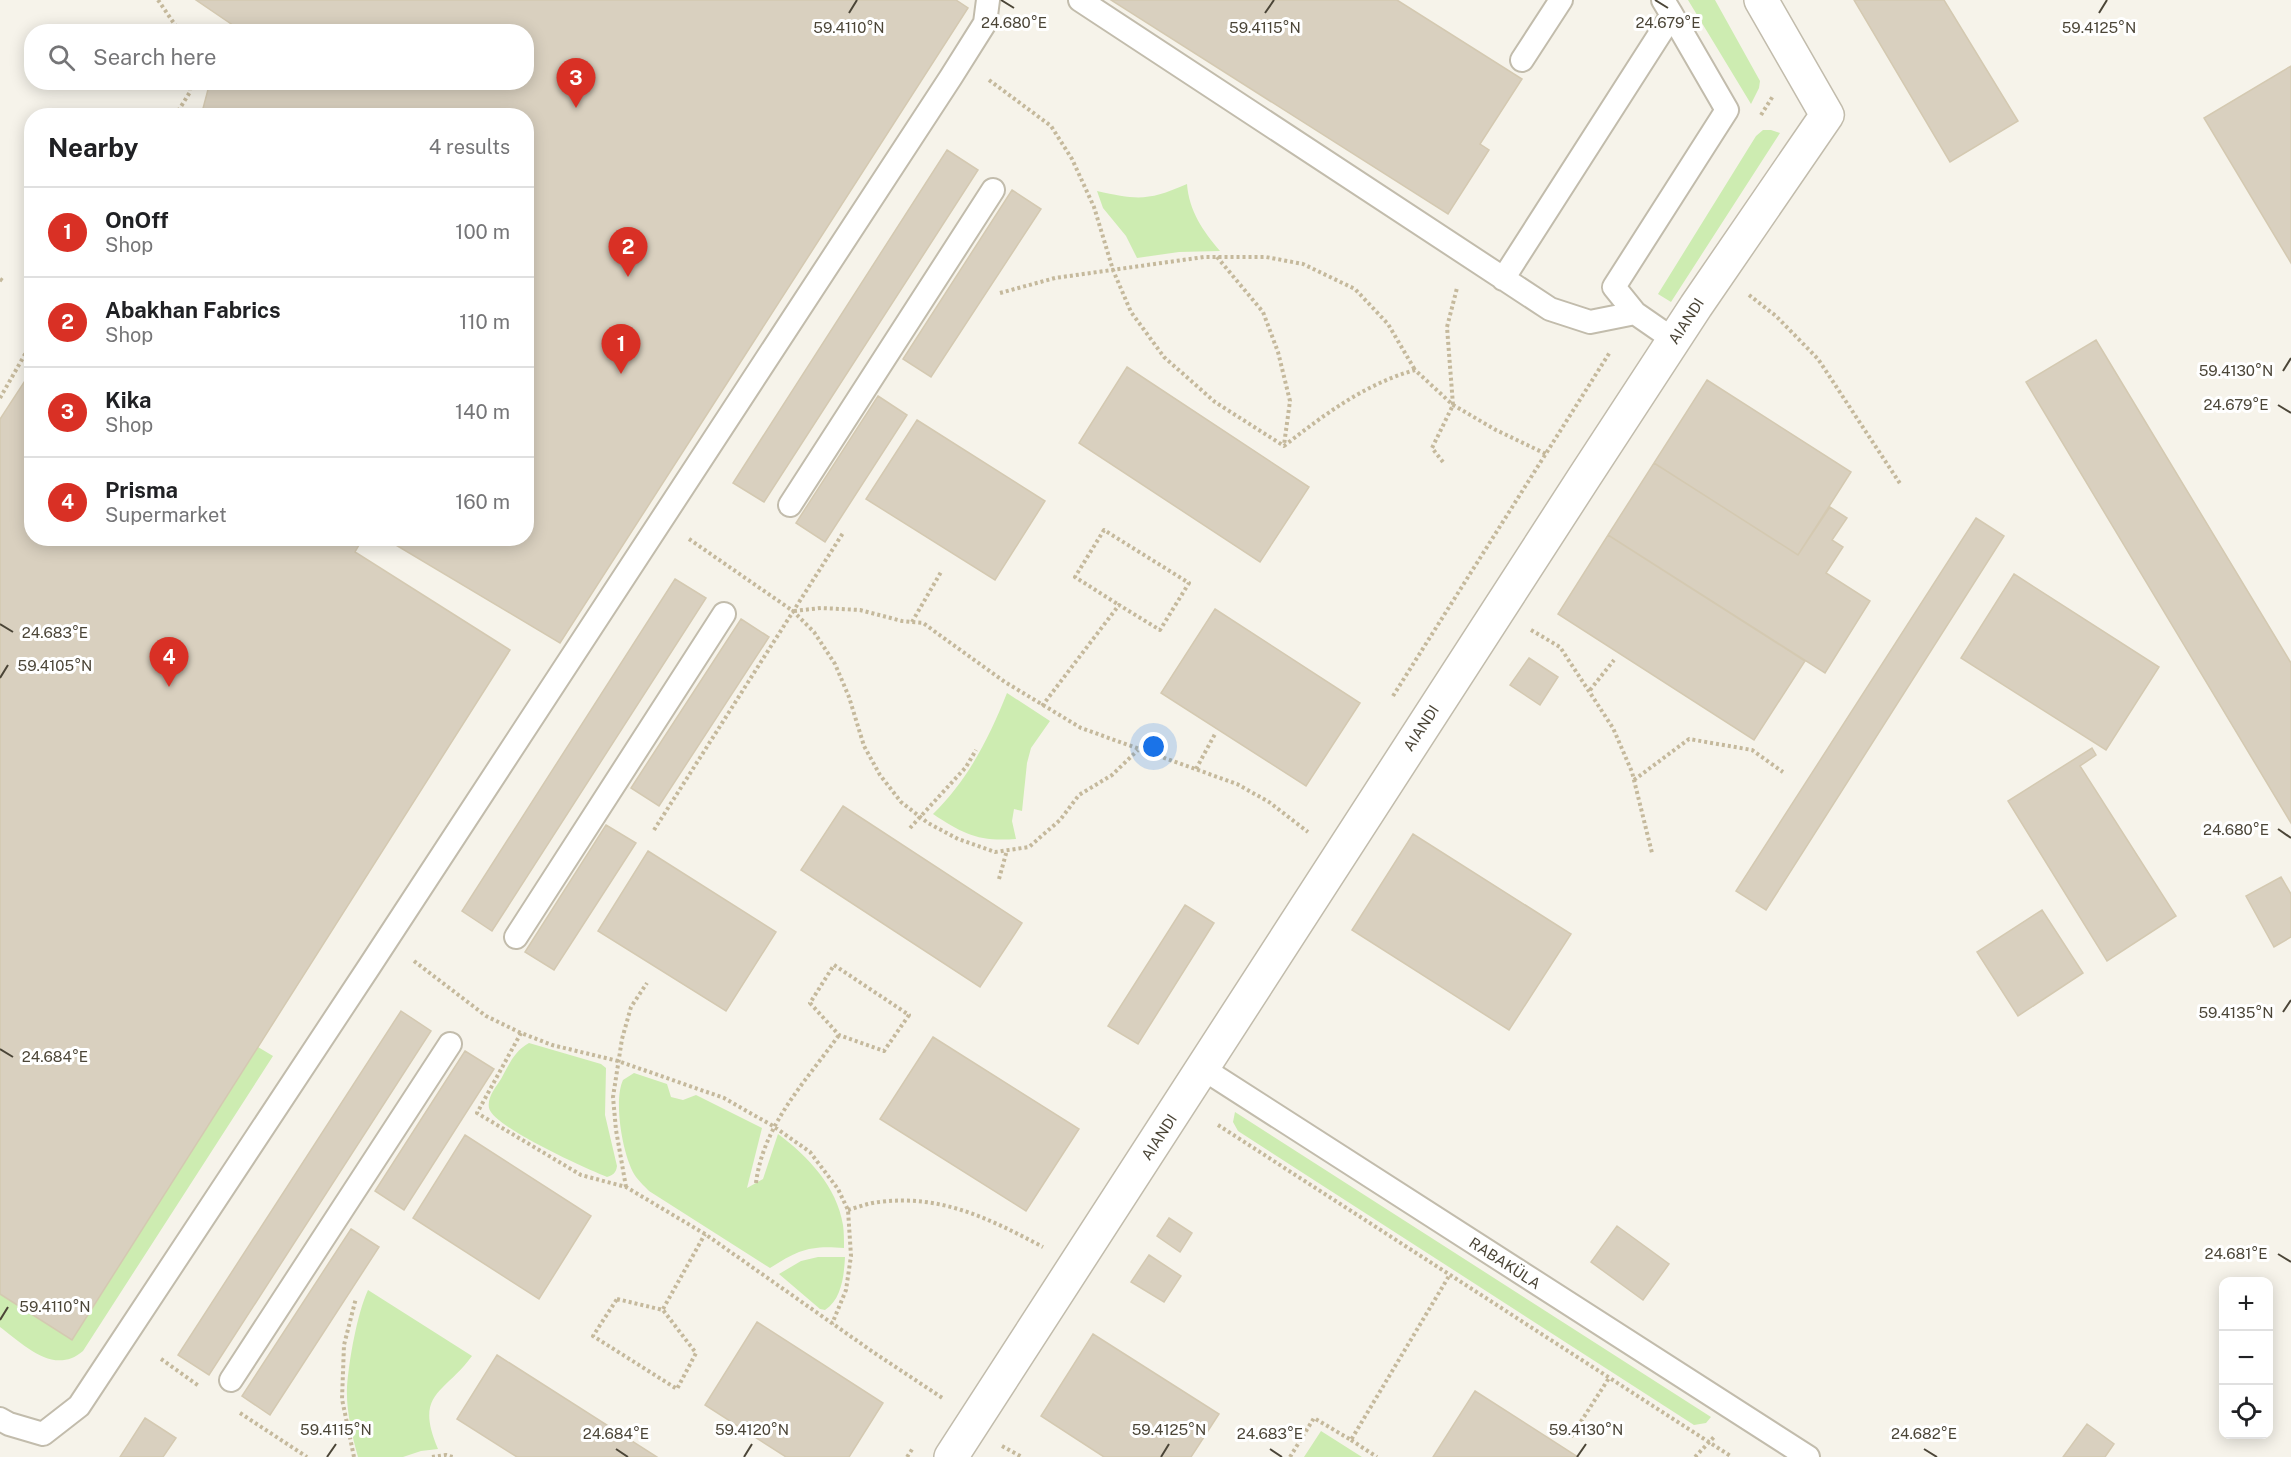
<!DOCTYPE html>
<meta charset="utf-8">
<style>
body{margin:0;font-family:"Public Sans",sans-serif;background:#f6f6f6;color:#202124}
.controls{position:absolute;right:18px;bottom:18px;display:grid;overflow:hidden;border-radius:12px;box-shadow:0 3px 15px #0003}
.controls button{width:54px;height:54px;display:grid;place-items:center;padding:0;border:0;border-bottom:2px solid #e0e0e0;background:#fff;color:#202124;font:30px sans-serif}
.you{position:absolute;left:1154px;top:747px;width:21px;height:21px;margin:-15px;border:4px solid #fff;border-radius:50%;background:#1a73e8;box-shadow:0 0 0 9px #1a73e833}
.badge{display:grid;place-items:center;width:39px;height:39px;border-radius:50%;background:#d93025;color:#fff;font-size:20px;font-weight:700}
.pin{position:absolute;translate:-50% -50px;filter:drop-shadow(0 2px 3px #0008)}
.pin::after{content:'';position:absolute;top:32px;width:21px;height:18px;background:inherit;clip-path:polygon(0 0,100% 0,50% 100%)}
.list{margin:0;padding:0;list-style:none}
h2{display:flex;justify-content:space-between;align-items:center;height:78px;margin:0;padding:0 24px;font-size:26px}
h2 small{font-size:20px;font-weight:400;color:#757577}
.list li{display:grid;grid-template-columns:39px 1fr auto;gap:18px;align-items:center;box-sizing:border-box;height:90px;padding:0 24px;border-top:2px solid #e0e0e0}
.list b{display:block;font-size:22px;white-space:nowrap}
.list p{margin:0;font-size:20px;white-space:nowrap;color:#757577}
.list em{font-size:20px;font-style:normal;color:#757577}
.icon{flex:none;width:33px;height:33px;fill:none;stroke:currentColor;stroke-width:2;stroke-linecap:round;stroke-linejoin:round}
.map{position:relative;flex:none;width:2291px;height:1457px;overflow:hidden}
.search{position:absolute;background:#fff;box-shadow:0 3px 15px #0003;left:24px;top:24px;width:510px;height:66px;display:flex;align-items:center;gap:15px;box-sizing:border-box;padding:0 21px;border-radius:24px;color:#757577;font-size:22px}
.panel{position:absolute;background:#fff;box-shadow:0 3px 15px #0003;left:24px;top:108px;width:510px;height:438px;border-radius:24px}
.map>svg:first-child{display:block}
</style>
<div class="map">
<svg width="2291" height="1457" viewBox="0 0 2291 1457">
<rect width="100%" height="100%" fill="#f6f3ea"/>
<!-- green -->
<path fill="#cdecb1" d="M 1688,0 L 1715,0 L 1760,81 L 1759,88 L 1751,104 Z
M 1763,130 L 1771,130 L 1780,133 L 1671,302 L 1658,294 L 1756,136 Z
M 1187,184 C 1189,211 1203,231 1220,251 L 1179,252 L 1137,258 L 1126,236 L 1103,208 L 1097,191 C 1138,200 1148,201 1187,184 Z
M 1007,693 L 1050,721 L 1031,748 L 1027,763 L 1022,811 L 1014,809 L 1012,821 L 1016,839 C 979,842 963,834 933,814 C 968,780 989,738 1007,693 Z
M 529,1043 L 601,1064 L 606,1068 L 605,1115 L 617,1166 C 616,1173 613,1175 607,1177 C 587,1169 493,1127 489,1108 C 487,1097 496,1087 501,1079 C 509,1065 514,1051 529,1043 Z
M 258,1047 L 273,1056 L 83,1351 C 54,1376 24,1345 0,1327 L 0,1294 L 72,1340 Z
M 634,1073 L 667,1084 L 671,1097 L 683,1100 L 696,1095 L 762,1128 L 747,1188 L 763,1179 L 778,1134 C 808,1156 837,1187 843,1225 C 844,1232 844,1241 844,1248 C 810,1245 798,1250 770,1268 L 649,1191 C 645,1187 640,1182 636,1177 C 623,1159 613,1101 623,1080 Z
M 1235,1112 L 1711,1417 L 1706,1423 L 1694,1425 L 1238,1131 L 1233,1122 Z
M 818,1257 L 845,1257 C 844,1275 842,1299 825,1310 L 820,1309 L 779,1274 L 801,1261 Z
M 368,1290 L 472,1356 C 444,1394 414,1393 438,1449 L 421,1451 L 403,1457 L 358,1457 C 352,1435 346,1410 347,1387 C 349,1360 357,1314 368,1290 Z
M 1321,1431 L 1362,1457 L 1304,1457 Z"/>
<!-- building -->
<path fill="#d9d0bf" stroke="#d4c9b1" stroke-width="1.5" d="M 196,0 L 956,0 L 968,8 L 560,643 L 384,538 L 526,538 L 526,116 L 201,116 L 210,82 L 526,82 L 526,32 L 235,32 L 237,28 Z
M 1111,0 L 1397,0 L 1522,79 L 1480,144 L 1489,150 L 1448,214 Z
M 1854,0 L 1944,0 L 2018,121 L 1950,162 Z
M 2291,66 L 2291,263 L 2204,118 Z
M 947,150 L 978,170 L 764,502 L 733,483 Z
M 1012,190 L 1041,209 L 931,377 L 903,359 Z
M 2096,340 L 2291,663 L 2291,823 L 2026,382 Z
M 1127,367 L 1309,487 L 1260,562 L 1079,443 Z
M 32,370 L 32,538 L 363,538 L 355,552 L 510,650 L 72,1340 L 0,1294 L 0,419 Z
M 1707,380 L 1851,472 L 1798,555 L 1654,463 Z
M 878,396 L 907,415 L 825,542 L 796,523 Z
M 917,420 L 1045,501 L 995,580 L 866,499 Z
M 1654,463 L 1798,555 L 1830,507 L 1847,518 L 1832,540 L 1843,547 L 1826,573 L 1870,601 L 1825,673 L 1608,535 Z
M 1976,518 L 2004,536 L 1766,910 L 1736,891 Z
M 1608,535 L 1805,661 L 1754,740 L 1558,614 Z
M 2014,574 L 2159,667 L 2106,750 L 1961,658 Z
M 675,579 L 706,598 L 492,931 L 462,911 Z
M 1215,609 L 1360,703 L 1306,786 L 1161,693 Z
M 741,619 L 769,637 L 659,806 L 631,788 Z
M 1529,658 L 1558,677 L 1540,705 L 1510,685 Z
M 2092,748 L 2096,755 L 2080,766 L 2176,916 L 2107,961 L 2008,801 Z
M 843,806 L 1022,923 L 980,987 L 801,870 Z
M 606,825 L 636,843 L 554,970 L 525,952 Z
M 1413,834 L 1571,934 L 1509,1030 L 1352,930 Z
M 648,851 L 776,932 L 726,1011 L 598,931 Z
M 2281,877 L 2291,894 L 2291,937 L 2274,947 L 2246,896 Z
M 1185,905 L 1214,923 L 1138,1044 L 1108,1026 Z
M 2042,910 L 2083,973 L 2018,1016 L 1977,952 Z
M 401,1011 L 431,1031 L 209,1375 L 178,1355 Z
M 933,1037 L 1079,1129 L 1026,1211 L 880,1119 Z
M 465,1051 L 494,1069 L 404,1210 L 375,1191 Z
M 465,1135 L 591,1216 L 539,1299 L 413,1218 Z
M 1169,1218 L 1192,1233 L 1180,1252 L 1157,1236 Z
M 1617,1226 L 1669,1264 L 1643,1300 L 1591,1262 Z
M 351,1229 L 379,1247 L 270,1415 L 242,1396 Z
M 1149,1255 L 1181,1276 L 1164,1302 L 1131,1282 Z
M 757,1322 L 883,1403 L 849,1457 L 786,1457 L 705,1405 Z
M 1093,1334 L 1219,1414 L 1191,1457 L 1104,1457 L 1041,1416 Z
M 497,1355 L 657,1457 L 517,1457 L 457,1419 Z
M 1475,1391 L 1578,1457 L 1433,1457 Z
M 145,1418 L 176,1438 L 163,1457 L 120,1457 Z
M 2087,1424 L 2114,1444 L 2105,1457 L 2063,1457 Z"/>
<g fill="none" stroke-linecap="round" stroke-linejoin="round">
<!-- lane casing -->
<g stroke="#c2bcac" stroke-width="26">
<path id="lane" d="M 1080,0 L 1550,309 L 1590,322 L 1635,313 L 1674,340
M 1522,60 L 1561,0
M 1503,279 L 1672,15 L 1663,0
M 1635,313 L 1614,287 L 1727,110 L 1672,15
M 790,505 L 993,190
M 516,937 L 724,614
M 1202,1068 L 1808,1457
M 231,1380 L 450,1044
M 0,1419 L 9,1424 L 43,1434 L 79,1406 L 369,967 L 951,77 L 985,23 L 988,0"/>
</g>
<!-- street casing -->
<g stroke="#c2bcac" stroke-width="36">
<path id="street" d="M 951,1457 L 1585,476 L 1696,306 L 1827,115 L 1761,0"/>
</g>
<!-- path -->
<path stroke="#c5b99c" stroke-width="4" stroke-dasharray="3 3" stroke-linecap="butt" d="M 158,0 L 180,32
M 989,80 L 1051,126 L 1072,159 L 1094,207 L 1113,270 L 1131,312 L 1164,357 L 1215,402 L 1284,446 C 1325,414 1365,384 1415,370 L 1453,405 L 1496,430 L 1546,454
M 1761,115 L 1773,96
M 175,116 L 190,92 L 190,82
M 1217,257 L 1263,312 L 1278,352 L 1290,401 L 1284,445
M 0,279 L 3,281
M 1000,293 L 1055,278 L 1204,257 L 1266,257 L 1303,264 L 1355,289 L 1388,324 L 1415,370
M 1749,295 L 1776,316 L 1818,359 L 1901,485
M 0,398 L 32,342
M 1443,462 L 1432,448 L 1453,405 L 1447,327 L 1457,288
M 689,539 L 793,611 L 814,632 L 835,664 L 849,697 L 864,746 L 880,775 L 901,802 L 928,823 L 958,839 L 995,852 L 1029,847 L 1060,820 L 1079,795 L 1112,775 L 1138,750
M 794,611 L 821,608 L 860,610 L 902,621 L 923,623 L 1005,682 L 1081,728 L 1237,784 L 1269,802 L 1308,832
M 912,622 L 941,572
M 1531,630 L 1560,647 L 1613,728 L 1632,772 L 1652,853
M 1590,690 L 1614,660
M 1393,696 L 1610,352
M 1042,706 L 1119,605 L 1160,630 L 1189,583 L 1104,530 L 1075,577 L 1119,605
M 1196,769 L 1215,734
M 1634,780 L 1689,739 L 1752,750 L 1783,772
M 910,828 L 966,767 L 976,750
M 654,830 L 843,533
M 999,879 L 1007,850
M 414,961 L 486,1016 L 521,1033 L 552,1045 L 618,1061 L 724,1098 L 773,1126 L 810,1152 L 838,1189 L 848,1210 L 851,1256 L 846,1290 L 832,1324
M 834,965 L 909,1015 L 884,1051 L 839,1035 L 810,1003 Z
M 521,1033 L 477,1113 L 581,1175 L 626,1187 L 705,1234 L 873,1352 L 944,1399
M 1218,1125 L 1732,1457
M 756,1183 C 763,1125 806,1081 839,1035
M 626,1187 L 616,1130 L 613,1097 L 622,1039 L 631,1007 L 647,983
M 848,1210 C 858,1207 869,1203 879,1202 C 941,1194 990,1219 1043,1247
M 617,1299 L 663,1310 L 696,1353 L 677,1389 L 593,1336 Z
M 663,1309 L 705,1234
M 161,1359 L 199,1386
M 240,1413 L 307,1457
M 1571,1437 L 1609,1378
M 1351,1440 L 1377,1457
M 1002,1446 L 1022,1457
M 354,1457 L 342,1399 L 344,1345 L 356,1298
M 432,1457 L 446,1455 L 453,1457
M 907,1457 L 913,1448
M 1290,1457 L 1314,1418 L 1351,1440 L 1449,1276
M 1695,1457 L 1715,1436"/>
<!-- lane -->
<use href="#lane" stroke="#fff" stroke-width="22"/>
<!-- street -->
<use href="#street" stroke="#fff" stroke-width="33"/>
</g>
<!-- ticks -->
<path fill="none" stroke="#4b4537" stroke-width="2" d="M 1001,0 L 1014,8M 1655,0 L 1668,8M 849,13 L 857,0M 1265,13 L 1274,0M 2099,13 L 2107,0M 2283,371 L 2291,358M 2278,405 L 2291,413M 0,624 L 13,632M 0,678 L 8,665M 2278,829 L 2291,838M 2283,1012 L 2291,1000M 0,1049 L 13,1057M 2278,1254 L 2291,1262M 0,1320 L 8,1307M 616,1449 L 628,1457M 1270,1449 L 1282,1457M 1924,1449 L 1937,1457M 327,1457 L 336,1444M 744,1457 L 752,1444M 1161,1457 L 1169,1444M 1577,1457 L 1586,1444"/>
<g text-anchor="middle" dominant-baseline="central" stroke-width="6" stroke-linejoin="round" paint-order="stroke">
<!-- street labels -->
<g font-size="15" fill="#4b4537" stroke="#fff">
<text transform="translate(1686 321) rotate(-57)">AIANDI</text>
<text transform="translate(1421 728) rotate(-57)">AIANDI</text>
<text transform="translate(1159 1137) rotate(-57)">AIANDI</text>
<text transform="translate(1505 1263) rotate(33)">RABAKÜLA</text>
</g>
</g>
<g font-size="15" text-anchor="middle" fill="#4b4537" stroke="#fff" stroke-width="6" stroke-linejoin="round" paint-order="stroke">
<text x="1014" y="28">24.680°E</text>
<text x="1668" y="28">24.679°E</text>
<text x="849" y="33">59.4110°N</text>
<text x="1265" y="33">59.4115°N</text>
<text x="2099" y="33">59.4125°N</text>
<text x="2236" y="376">59.4130°N</text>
<text x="2236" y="410">24.679°E</text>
<text x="55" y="638">24.683°E</text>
<text x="55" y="671">59.4105°N</text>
<text x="2236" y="835">24.680°E</text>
<text x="2236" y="1018">59.4135°N</text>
<text x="55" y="1062">24.684°E</text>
<text x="2236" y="1259">24.681°E</text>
<text x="55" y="1312">59.4110°N</text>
<text x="336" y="1435">59.4115°N</text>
<text x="752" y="1435">59.4120°N</text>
<text x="1169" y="1435">59.4125°N</text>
<text x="1586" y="1435">59.4130°N</text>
<text x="616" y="1439">24.684°E</text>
<text x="1270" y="1439">24.683°E</text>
<text x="1924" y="1439">24.682°E</text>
</g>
</svg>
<div class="controls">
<button>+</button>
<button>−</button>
<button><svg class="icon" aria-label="locate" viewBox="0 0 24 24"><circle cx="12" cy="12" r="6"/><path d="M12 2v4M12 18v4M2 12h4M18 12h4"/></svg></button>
</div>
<div class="you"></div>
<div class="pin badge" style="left:621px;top:374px">1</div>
<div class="pin badge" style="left:628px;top:277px">2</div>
<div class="pin badge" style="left:576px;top:108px">3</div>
<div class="pin badge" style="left:169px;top:687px">4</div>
<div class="search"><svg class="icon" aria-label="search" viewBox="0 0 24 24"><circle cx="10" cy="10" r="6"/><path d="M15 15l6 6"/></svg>Search here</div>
<section class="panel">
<h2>Nearby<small>4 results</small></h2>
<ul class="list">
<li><span class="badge">1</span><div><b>OnOff</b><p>Shop</p></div><em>100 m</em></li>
<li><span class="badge">2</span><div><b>Abakhan Fabrics</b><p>Shop</p></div><em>110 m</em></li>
<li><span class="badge">3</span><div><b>Kika</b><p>Shop</p></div><em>140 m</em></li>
<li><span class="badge">4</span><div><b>Prisma</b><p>Supermarket</p></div><em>160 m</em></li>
</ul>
</section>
</div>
